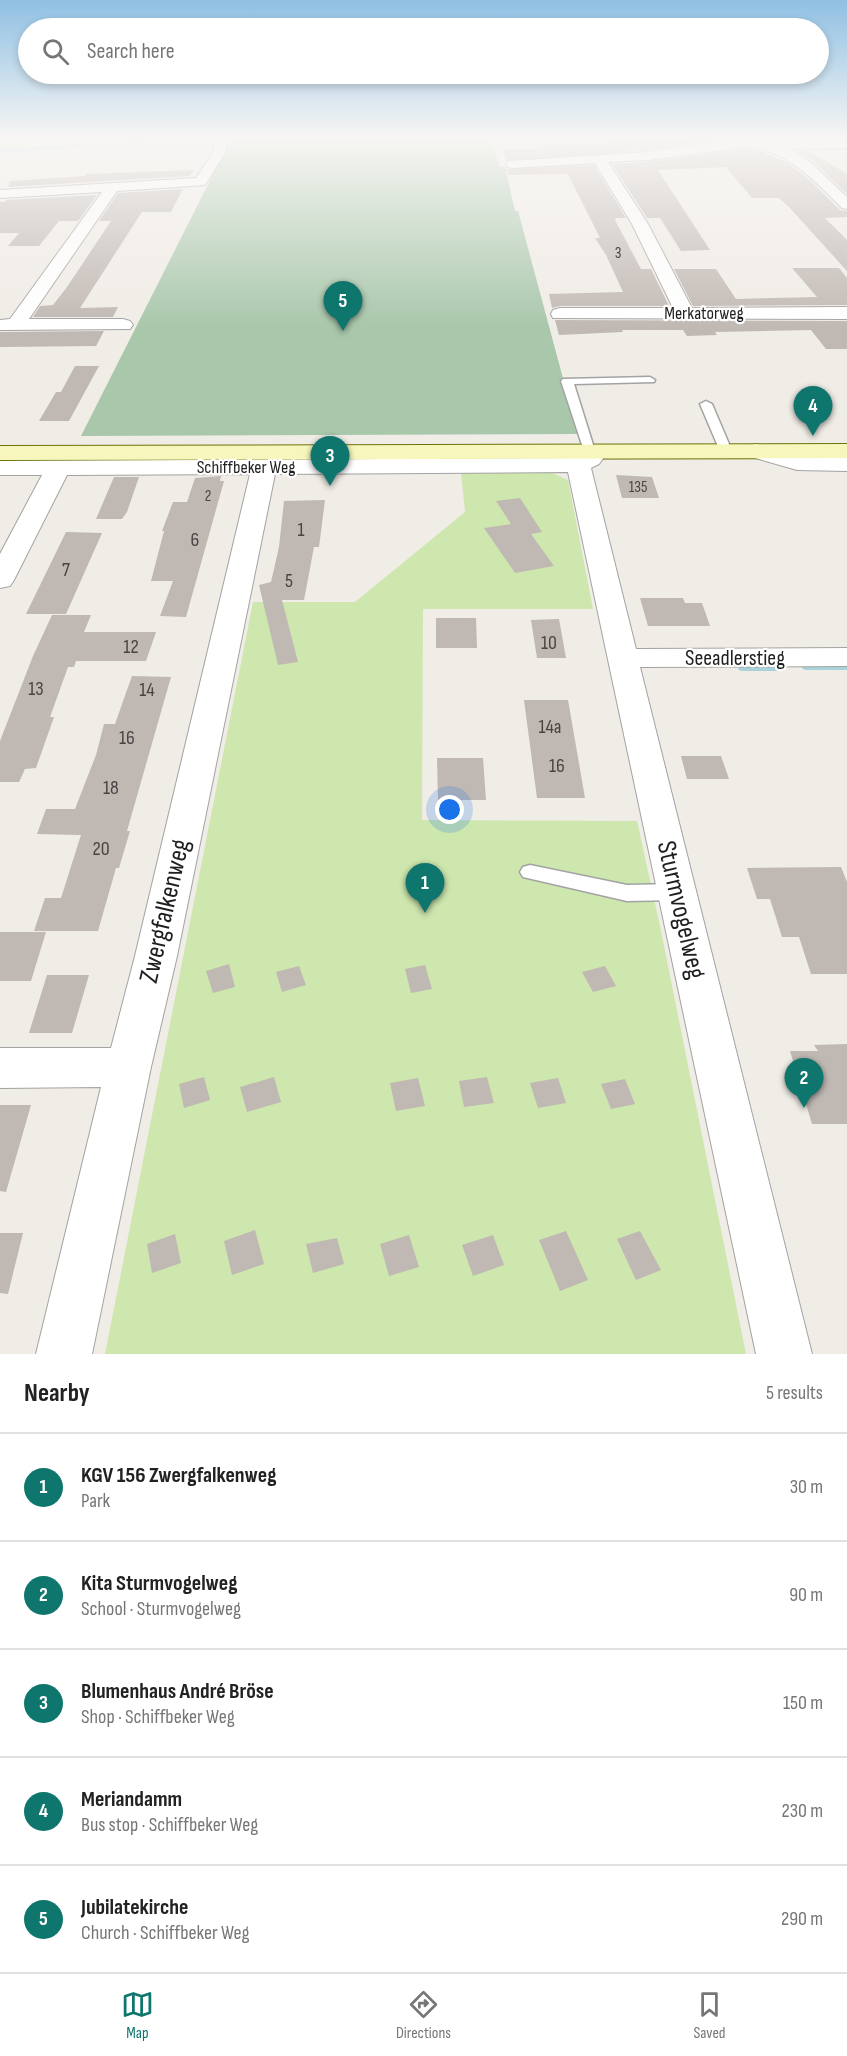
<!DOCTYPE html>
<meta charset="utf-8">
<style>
body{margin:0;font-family:"Sofia Sans Condensed",sans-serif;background:#f2f2f2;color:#222}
.you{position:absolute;left:450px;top:810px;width:21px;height:21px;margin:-15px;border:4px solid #fff;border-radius:50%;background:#1a73e8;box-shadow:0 0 0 9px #1a73e833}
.badge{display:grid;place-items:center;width:39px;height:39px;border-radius:50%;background:#0f766e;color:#fff;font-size:20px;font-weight:700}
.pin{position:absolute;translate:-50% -50px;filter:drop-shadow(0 2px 3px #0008)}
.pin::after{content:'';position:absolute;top:32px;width:21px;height:18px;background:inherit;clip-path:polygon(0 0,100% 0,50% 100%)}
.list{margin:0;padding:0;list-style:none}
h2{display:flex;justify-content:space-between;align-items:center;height:78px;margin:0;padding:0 24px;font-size:26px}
h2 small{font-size:20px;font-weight:400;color:#767676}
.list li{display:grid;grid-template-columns:39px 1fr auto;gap:18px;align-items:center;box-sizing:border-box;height:108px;padding:0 24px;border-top:2px solid #e0e0e0}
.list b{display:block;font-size:22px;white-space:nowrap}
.list p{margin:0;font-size:20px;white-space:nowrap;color:#767676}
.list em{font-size:20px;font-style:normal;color:#767676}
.icon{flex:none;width:33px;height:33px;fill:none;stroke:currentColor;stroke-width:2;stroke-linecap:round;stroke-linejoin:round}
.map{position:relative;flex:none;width:847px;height:1354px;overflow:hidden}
.search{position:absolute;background:#fff;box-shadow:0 3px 9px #0003;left:18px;right:18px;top:18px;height:66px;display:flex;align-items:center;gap:15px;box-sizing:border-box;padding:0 21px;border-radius:33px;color:#767676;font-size:22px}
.sheet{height:618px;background:#fff}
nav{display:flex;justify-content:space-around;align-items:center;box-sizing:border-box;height:84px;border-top:2px solid #e0e0e0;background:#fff;font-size:16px;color:#767676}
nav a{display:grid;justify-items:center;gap:3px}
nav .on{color:#0f766e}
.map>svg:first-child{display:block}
</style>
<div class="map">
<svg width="847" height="1354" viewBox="0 0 847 1354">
<rect width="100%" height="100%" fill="#f0ece6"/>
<!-- grass -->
<path fill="#cde7ae" d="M 0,138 L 155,138 L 0,148 Z
M 548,471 L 568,480 L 593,609 L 423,609 L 422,820 L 637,821 L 660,926 L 746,1354 L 105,1354 L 253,602 L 355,602 L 465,512 L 461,472 Z"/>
<!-- cemetery -->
<path fill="#a8c7ab" d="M 246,138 L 490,138 L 500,167 L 505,167 L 515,211 L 518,211 L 578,434 L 81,436 L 231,139 Z"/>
<!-- park -->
<path fill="#c5f7c7" d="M 155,138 L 218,138 L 0,153 L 0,148 Z"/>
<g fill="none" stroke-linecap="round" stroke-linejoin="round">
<!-- stream-far1 -->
<path stroke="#a9d2db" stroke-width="4" d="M 0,151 L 195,138"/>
<!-- stream -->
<path stroke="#a9d2db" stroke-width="8" d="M 806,666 L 847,666
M 742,667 L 780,667"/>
</g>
<!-- building -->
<path fill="#c0b8b3" d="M 635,138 L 725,138 L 649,150 L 506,161 L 503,149 L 537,149 L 535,146 L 635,141 Z
M 749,148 L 763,152 L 788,163 L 810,180 L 840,210 L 847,211 L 847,217 L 825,218 L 847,240 L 847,271 L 789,207 L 779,198 L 752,198 L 726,167 L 658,170 L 710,250 L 681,251 L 660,218 L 647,218 L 612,164 L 649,162 Z
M 797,151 L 809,151 L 847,174 L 847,194 L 811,159 Z
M 594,165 L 626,218 L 615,218 L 616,222 L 641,269 L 651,269 L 669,306 L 560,306 L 552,308 L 549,294 L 623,292 L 606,255 L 595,238 L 600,238 L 568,174 L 508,175 L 507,169 Z
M 194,170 L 190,176 L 8,187 L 10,181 L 85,176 L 85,174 Z
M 183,189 L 171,212 L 142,212 L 80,308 L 118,307 L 113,317 L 33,317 L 40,306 L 53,305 L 67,287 L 111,221 L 99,221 L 118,193 Z
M 97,195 L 78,221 L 59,221 L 39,246 L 8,246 L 19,233 L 0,233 L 0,202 L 5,202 L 6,200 Z
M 792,268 L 839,268 L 847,278 L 847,305 L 693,306 L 674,269 L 716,269 L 736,299 L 817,297 Z
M 555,320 L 847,321 L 847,349 L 826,349 L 811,330 L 715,332 L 717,335 L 687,336 L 683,330 L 622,330 L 623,332 L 559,335 Z
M 104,331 L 96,346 L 0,347 L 0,332 Z
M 75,366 L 99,366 L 69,421 L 39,421 L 56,392 L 61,392 Z
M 616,475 L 652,477 L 659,498 L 622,498 Z
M 221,476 L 220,481 L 224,481 L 186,617 L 160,616 L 173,581 L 151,581 L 164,531 L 162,531 L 173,502 L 187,502 L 195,478 Z
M 114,477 L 139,477 L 127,512 L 122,519 L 96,519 Z
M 520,498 L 542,532 L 531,534 L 554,566 L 515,573 L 484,528 L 511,524 L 496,501 Z
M 325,500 L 319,547 L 314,547 L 304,600 L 282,600 L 298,662 L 278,665 L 259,585 L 271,582 L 279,547 L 284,501 Z
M 66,532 L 102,533 L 66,614 L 26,614 Z
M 640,598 L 683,598 L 685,603 L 702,603 L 710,626 L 648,626 Z
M 52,615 L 91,615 L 84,632 L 156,632 L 146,661 L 76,661 L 74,667 L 68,667 L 50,717 L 54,717 L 36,768 L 25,769 L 19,782 L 0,782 L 0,741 L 33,656 Z
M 436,618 L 476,618 L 477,648 L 436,648 Z
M 559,619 L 566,658 L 537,658 L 531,620 Z
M 132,676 L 171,677 L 127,831 L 130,831 L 119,868 L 116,868 L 98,931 L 34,931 L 45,898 L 61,898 L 81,835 L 37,834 L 46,809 L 75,809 L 96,755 L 104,724 L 115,724 Z
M 524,700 L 568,700 L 585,798 L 537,798 Z
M 681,756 L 721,756 L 729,779 L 687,779 Z
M 437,758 L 483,758 L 486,800 L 438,800 Z
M 841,867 L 847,882 L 847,974 L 811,974 L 799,937 L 782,937 L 770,899 L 757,899 L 747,868 Z
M 0,932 L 46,932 L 31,981 L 0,981 Z
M 229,964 L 235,987 L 213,993 L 206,971 Z
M 425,965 L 432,989 L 411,993 L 405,969 Z
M 299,966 L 306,985 L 282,992 L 276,972 Z
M 605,966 L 616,986 L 593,992 L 582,972 Z
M 47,975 L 89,975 L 72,1033 L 29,1033 Z
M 847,1044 L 847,1124 L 812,1124 L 790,1051 L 818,1051 L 814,1045 Z
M 204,1077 L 210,1100 L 184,1108 L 179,1084 Z
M 274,1077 L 281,1102 L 247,1112 L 240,1087 Z
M 487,1077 L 494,1103 L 464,1107 L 459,1081 Z
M 418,1078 L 425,1106 L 396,1111 L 390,1083 Z
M 558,1078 L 566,1103 L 538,1108 L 530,1083 Z
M 625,1079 L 635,1104 L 611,1109 L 601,1084 Z
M 0,1105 L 31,1105 L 6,1192 L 0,1191 Z
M 255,1230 L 264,1264 L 232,1275 L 224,1241 Z
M 566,1231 L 588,1280 L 560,1291 L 539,1240 Z
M 640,1231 L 661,1270 L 636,1280 L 617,1239 Z
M 0,1233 L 23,1233 L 8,1294 L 0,1293 Z
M 175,1234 L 181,1263 L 152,1273 L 147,1244 Z
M 409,1235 L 419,1267 L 389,1276 L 380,1244 Z
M 493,1235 L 504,1265 L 473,1276 L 462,1245 Z
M 337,1238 L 344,1264 L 313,1273 L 306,1244 Z"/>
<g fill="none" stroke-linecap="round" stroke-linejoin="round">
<!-- lane casing -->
<g stroke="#a3a3a3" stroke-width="3">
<path id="lane" d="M 650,377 L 655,380 L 654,382 L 574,384 L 595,451 L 589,455 L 585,454 L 561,381 L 563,379 Z
M 706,401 L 712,404 L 732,451 L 730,454 L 726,455 L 720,451 L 700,404 Z
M 530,865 L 627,885 L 677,884 L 684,887 L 687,892 L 684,897 L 677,900 L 627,901 L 523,877 L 520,872 L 523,867 Z"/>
</g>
<!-- street casing -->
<g stroke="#a3a3a3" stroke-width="2">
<path id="street" d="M 220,138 L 226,142 L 226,151 L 205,185 L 117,191 L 29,319 L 123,319 L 130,321 L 133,325 L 130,329 L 0,330 L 0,320 L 10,319 L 102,192 L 0,198 L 0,190 L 196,178 L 214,151 L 214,142 Z
M 741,138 C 751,138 759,142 769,142 C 794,142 821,141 847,140 L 847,148 L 789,149 L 809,161 L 847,197 L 847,209 L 842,208 C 814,180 790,153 749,146 L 649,160 L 608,162 L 648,224 L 692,308 L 847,307 L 847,319 L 553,318 L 551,314 L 553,310 L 560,308 L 673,308 L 632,224 L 595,163 L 513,168 L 508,167 L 506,164 L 508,161 L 649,152 Z
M 756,444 L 798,456 L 847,457 L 847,471 L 797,470 L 748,456 L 744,451 L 748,446 Z
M 590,446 L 598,448 L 603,459 L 599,464 L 591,468 L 636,649 L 847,648 L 847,666 L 640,667 L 812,1354 L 756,1354 L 568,472 L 275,474 L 177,956 L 151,1067 L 92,1354 L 36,1354 L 101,1087 L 0,1088 L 0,1048 L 111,1048 L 135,956 L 250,474 L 67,475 L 14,580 L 10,586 L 0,588 L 0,554 L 42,475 L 0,475 L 0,461 L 574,458 L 579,456 L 582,448 Z"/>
</g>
<!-- secondary casing -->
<g stroke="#6c730a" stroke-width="2">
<path id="secondary" d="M 847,444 L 847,458 L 0,460 L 0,446 Z"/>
</g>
<!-- lane -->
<use href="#lane" fill="#fff" fill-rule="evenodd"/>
<!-- street -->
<use href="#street" fill="#fff" fill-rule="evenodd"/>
<!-- secondary -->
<use href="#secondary" fill="#f7f7bd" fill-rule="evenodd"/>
</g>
<!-- sky -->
<linearGradient id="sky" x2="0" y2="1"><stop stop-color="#8fc0e3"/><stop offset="0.42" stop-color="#f8f6f4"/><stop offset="1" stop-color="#f8f6f4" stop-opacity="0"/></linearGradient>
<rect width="847" height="328" fill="url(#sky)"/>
<g text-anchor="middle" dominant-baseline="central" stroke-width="4.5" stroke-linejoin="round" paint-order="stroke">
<!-- far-number labels -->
<g font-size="16" fill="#474544">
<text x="618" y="253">3</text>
<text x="638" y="487">135</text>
<text x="208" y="496">2</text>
</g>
<!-- far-street labels -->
<g font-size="18" fill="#1f1f1f" stroke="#fff">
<text x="704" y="313">Merkatorweg</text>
<text x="246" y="467">Schiffbeker Weg</text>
</g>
<!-- number labels -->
<g font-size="20" fill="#474544">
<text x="301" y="530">1</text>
<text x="195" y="540">6</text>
<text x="66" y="570">7</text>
<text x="289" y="581">5</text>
<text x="549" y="643">10</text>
<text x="131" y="647">12</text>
<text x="36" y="689">13</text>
<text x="147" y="690">14</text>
<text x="550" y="727">14a</text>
<text x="127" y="738">16</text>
<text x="557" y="766">16</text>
<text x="111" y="788">18</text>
<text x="101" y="849">20</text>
</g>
<!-- street labels -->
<g font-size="22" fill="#1f1f1f" stroke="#fff">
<text x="735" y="658">Seeadlerstieg</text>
</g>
<!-- near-street labels -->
<g font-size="27" fill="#1f1f1f" stroke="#fff">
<text transform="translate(681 910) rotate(77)">Sturmvogelweg</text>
<text transform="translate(165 911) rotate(-77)">Zwergfalkenweg</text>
</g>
</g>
</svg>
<div class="you"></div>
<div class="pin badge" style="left:425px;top:913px">1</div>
<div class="pin badge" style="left:804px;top:1108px">2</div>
<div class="pin badge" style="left:330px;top:486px">3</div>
<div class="pin badge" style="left:813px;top:436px">4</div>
<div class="pin badge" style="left:343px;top:331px">5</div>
<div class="search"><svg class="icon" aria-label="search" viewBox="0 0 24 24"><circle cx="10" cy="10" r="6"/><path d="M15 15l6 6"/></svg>Search here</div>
</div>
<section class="sheet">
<h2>Nearby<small>5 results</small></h2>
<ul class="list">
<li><span class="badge">1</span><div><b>KGV 156 Zwergfalkenweg</b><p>Park</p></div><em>30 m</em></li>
<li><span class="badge">2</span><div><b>Kita Sturmvogelweg</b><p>School · Sturmvogelweg</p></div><em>90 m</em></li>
<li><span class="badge">3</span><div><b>Blumenhaus André Bröse</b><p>Shop · Schiffbeker Weg</p></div><em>150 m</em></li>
<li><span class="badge">4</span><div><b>Meriandamm</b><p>Bus stop · Schiffbeker Weg</p></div><em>230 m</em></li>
<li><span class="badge">5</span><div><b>Jubilatekirche</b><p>Church · Schiffbeker Weg</p></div><em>290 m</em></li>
</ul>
</section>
<nav>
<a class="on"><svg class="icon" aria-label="map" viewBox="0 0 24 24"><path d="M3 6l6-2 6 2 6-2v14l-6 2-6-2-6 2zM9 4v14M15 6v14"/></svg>Map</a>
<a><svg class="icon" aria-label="directions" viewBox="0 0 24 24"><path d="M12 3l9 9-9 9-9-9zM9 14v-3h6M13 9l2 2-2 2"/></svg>Directions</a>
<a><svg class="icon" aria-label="saved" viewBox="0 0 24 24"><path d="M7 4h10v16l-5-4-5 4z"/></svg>Saved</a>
</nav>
